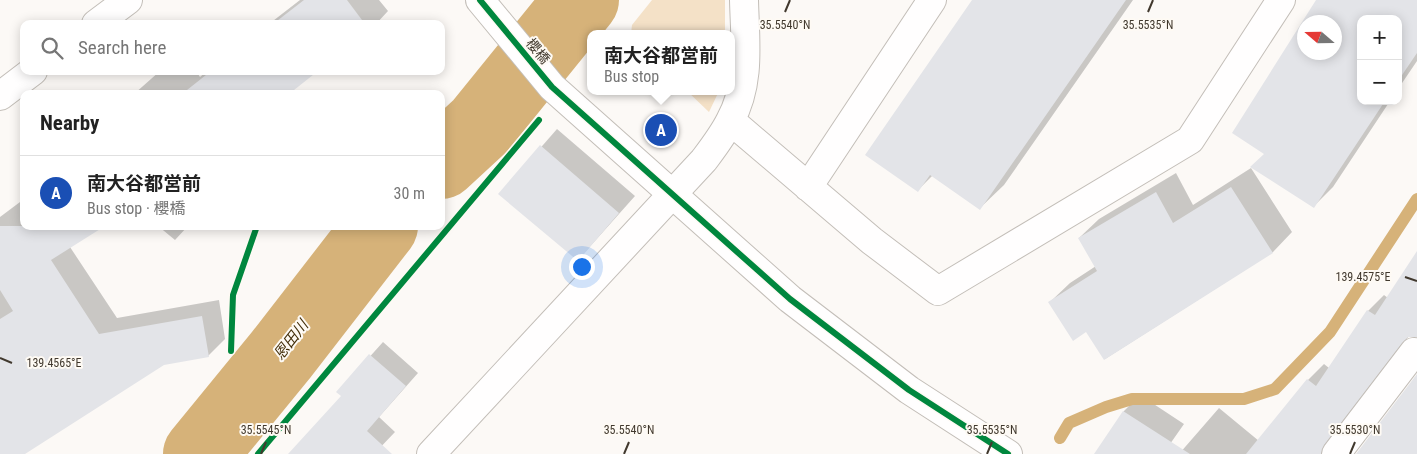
<!DOCTYPE html>
<meta charset="utf-8">
<style>
body{margin:0;font-family:"Roboto Condensed","Noto Sans JP",sans-serif;background:#f6f6f6;color:#222}
.controls{position:absolute;right:15px;top:15px;display:grid;overflow:hidden;border-radius:10px;box-shadow:0 2px 12px #0003}
.controls button{width:45px;height:45px;display:grid;place-items:center;padding:0;border:0;border-bottom:1px solid #e0e0e0;background:#fff;color:#222;font:25px sans-serif}
.compass{position:absolute;left:1297px;top:15px;width:45px;height:45px;border-radius:50%;background:#fff;box-shadow:0 2px 12px #0003;rotate:290deg}
.you{position:absolute;left:581px;top:266px;width:18px;height:18px;margin:-12px;border:4px solid #fff;border-radius:50%;background:#1a73e8;box-shadow:0 0 0 8px #1a73e833}
.badge{display:grid;place-items:center;width:32px;height:32px;border-radius:50%;background:#db2777;color:#fff;font-size:16px;font-weight:700}
.pin{position:absolute;translate:-50% -50%;border:2px solid #fff;box-shadow:0 1px 5px #0006}
.popup{position:absolute;left:587px;top:30px;width:148px;height:65px;box-sizing:border-box;display:grid;place-content:center;border-radius:10px;background:#fff;filter:drop-shadow(0 1px 4px #0005);font-size:16px;white-space:nowrap;color:#767676}
.popup b{font-size:19px;color:#222}
.popup::after{content:'';position:absolute;left:50%;top:100%;margin-left:-10px;border:10px solid transparent;border-top-color:#fff}
.list{margin:0;padding:0;list-style:none}
h2{display:flex;justify-content:space-between;align-items:center;height:65px;margin:0;padding:0 20px;font-size:21px}
h2 small{font-size:16px;font-weight:400;color:#767676}
.list li{display:grid;grid-template-columns:32px 1fr auto;gap:15px;align-items:center;box-sizing:border-box;height:75px;padding:0 20px;border-top:1px solid #e0e0e0}
.list b{display:block;font-size:19px;white-space:nowrap}
.list p{margin:0;font-size:16px;white-space:nowrap;color:#767676}
.list em{font-size:16px;font-style:normal;color:#767676}
.icon{flex:none;width:28px;height:28px;fill:none;stroke:currentColor;stroke-width:2;stroke-linecap:round;stroke-linejoin:round}
.map{position:relative;flex:none;width:1417px;height:454px;overflow:hidden}
.search{position:absolute;background:#fff;box-shadow:0 2px 12px #0003;left:20px;top:20px;width:425px;height:55px;display:flex;align-items:center;gap:12px;box-sizing:border-box;padding:0 18px;border-radius:10px;color:#767676;font-size:19px}
.panel{position:absolute;background:#fff;box-shadow:0 2px 12px #0003;left:20px;top:90px;width:425px;height:140px;border-radius:10px}
.map>svg:first-child{display:block}
</style>
<div class="map">
<svg width="1417" height="454" viewBox="0 0 1417 454">
<rect width="100%" height="100%" fill="#fcf9f6"/>
<!-- green -->
<path fill="#f4e1c7" d="M 652,0 L 725,0 L 725,34 L 631,34 L 632,25 Z
M 687,91 L 719,91 L 709,112 Z"/>
<!-- water -->
<path fill="#d6b279" d="M 573,0 L 593,0 L 492,129 L 460,153 L 449,140 C 469,125 482,103 498,84 C 522,55 550,30 573,0 Z"/>
<!-- pier -->
<path fill="#fcf9f6" d="M 549,26 L 562,42 L 512,105 L 495,83 Z"/>
<!-- shadow -->
<path fill="#0003" fill-rule="evenodd" d="M 300,0 L 379,0 L 388,11 L 376,24 L 269,24 Z
M 973,0 L 1133,0 L 1004,185 L 980,208 L 933,175 L 918,190 Z
M 1318,0 L 1417,0 L 1417,61 L 1398,89 L 1398,19 L 1361,19 L 1361,101 L 1390,101 L 1333,187 L 1313,207 L 1266,153 L 1234,133 ZM 1304,22 L 1334,22 L 1334,52 L 1304,52 Z
M 160,71 L 196,71 L 200,77 L 207,71 L 316,71 L 287,94 L 134,94 Z
M 557,129 L 635,196 L 578,260 L 500,194 Z
M 1251,168 L 1292,232 L 1273,252 L 1105,359 L 1087,330 L 1050,302 L 1070,283 L 1096,266 L 1079,238 L 1099,219 L 1176,173 L 1193,205 Z
M 24,199 L 24,226 L 70,247 L 117,318 L 219,300 L 225,339 L 208,356 L 164,364 L 22,454 L 0,454 L 0,217 Z
M 158,226 L 188,226 L 175,240 Z
M 1417,256 L 1417,335 L 1409,336 L 1339,427 L 1336,435 L 1349,454 L 1179,454 L 1219,408 L 1259,441 L 1308,380 L 1324,364 L 1329,368 L 1368,311 L 1384,295 L 1388,298 Z
M 383,342 L 418,373 L 379,417 L 395,432 L 374,454 L 290,454 L 343,396 L 338,392 Z
M 1140,395 L 1184,424 L 1163,454 L 1096,454 L 1124,411 Z"/>
<g fill="none" stroke-linecap="round" stroke-linejoin="round">
<!-- stream -->
<path stroke="#d6b279" stroke-width="12" d="M 1060,438 L 1069,423 L 1106,407 L 1132,399 L 1244,399 L 1275,389 L 1330,332 L 1417,199"/>
<!-- river -->
<path stroke="#d6b279" stroke-width="74" d="M 441,162 L 480,126 L 582,0
M 200,454 L 281,355 L 381,226"/>
</g>
<!-- building -->
<path fill="#e3e4e8" fill-rule="evenodd" d="M 304,0 L 347,0 L 365,24 L 273,24 Z
M 972,0 L 1126,0 L 980,210 L 930,175 L 918,192 L 865,155 Z
M 1316,0 L 1417,0 L 1417,53 L 1398,81 L 1398,19 L 1361,19 L 1361,101 L 1385,101 L 1314,208 L 1250,167 L 1264,154 L 1232,133 ZM 1304,22 L 1334,22 L 1334,52 L 1304,52 Z
M 211,71 L 318,71 L 289,94 L 182,94 Z
M 540,145 L 619,213 L 578,261 L 498,194 Z
M 1231,187 L 1273,253 L 1104,360 L 1086,332 L 1073,341 L 1048,302 L 1097,271 L 1078,238 L 1156,192 L 1173,223 Z
M 0,226 L 105,226 L 51,260 L 99,334 L 202,316 L 209,357 L 164,365 L 25,454 L 0,454 L 0,319 L 13,311 L 0,290 Z
M 1417,251 L 1417,337 L 1408,337 L 1402,343 L 1324,445 L 1321,454 L 1246,454 L 1307,379 L 1316,386 L 1367,310 L 1375,315 Z
M 369,354 L 406,386 L 367,431 L 392,454 L 288,454 L 341,396 L 336,392 Z
M 1417,374 L 1417,454 L 1356,454 Z
M 1123,411 L 1190,454 L 1094,454 Z"/>
<g fill="none" stroke-linecap="round" stroke-linejoin="round">
<!-- minor casing -->
<g stroke="#c3beb8" stroke-width="30">
<path id="minor" d="M 480,0 L 552,87 L 790,299 L 909,390 L 1008,454
M 96,24 L 128,0
M 0,96 L 33,71
M 731,121 L 872,241 L 938,291 L 1190,140 L 1281,0
M 808,187 L 932,0
M 431,454 L 704,160 C 713,148 723,135 730,121 C 751,83 745,42 744,0
M 1336,454 L 1414,352"/>
</g>
<!-- minor -->
<use href="#minor" stroke="#fffefe" stroke-width="28"/>
<!-- cycleway casing -->
<g stroke="#fefaf4" stroke-width="9">
<path id="cycleway" d="M 480,0 L 552,87 L 790,299 L 909,390 L 1008,454
M 231,351 L 233,295 L 257,226
M 258,454 L 539,120"/>
</g>
<!-- cycleway -->
<use href="#cycleway" stroke="#00873e" stroke-width="6"/>
</g>
<!-- ticks -->
<path fill="none" stroke="#41392e" stroke-width="2" d="M 785,12 L 790,0M 1148,12 L 1153,0M 1405,277 L 1417,281M 0,358 L 12,363M 261,454 L 266,442M 624,454 L 629,442M 987,454 L 992,442M 1350,454 L 1355,442"/>
<g text-anchor="middle" dominant-baseline="central" stroke-width="4" stroke-linejoin="round" paint-order="stroke">
<!-- street labels -->
<g font-size="14" fill="#41392e" stroke="#fefaf4">
<text transform="translate(538 51) rotate(50)">櫻橋</text>
</g>
<!-- water labels -->
<g font-size="15" font-style="italic" fill="#432f0b" stroke="#fefaf4">
<text transform="translate(291 340) rotate(-52)">恩田川</text>
</g>
</g>
<g font-size="12" text-anchor="middle" fill="#41392e" stroke="#fefaf4" stroke-width="4" stroke-linejoin="round" paint-order="stroke">
<text x="785" y="29">35.5540°N</text>
<text x="1148" y="29">35.5535°N</text>
<text x="1363" y="281">139.4575°E</text>
<text x="54" y="367">139.4565°E</text>
<text x="266" y="434">35.5545°N</text>
<text x="629" y="434">35.5540°N</text>
<text x="992" y="434">35.5535°N</text>
<text x="1355" y="434">35.5530°N</text>
</g>
</svg>
<div class="controls">
<button>+</button>
<button>−</button>
</div>
<svg class="compass" viewBox="-18 -18 36 36"><path d="M0-13l5 13h-10z" fill="#e53935"/><path d="M0 13l5-13h-10z" fill="#767676"/></svg>
<div class="you"></div>
<div class="pin badge" style="left:661px;top:130px;background:#1a4fb4">A</div>
<div class="popup"><b>南大谷都営前</b>Bus stop</div>
<div class="search"><svg class="icon" aria-label="search" viewBox="0 0 24 24"><circle cx="10" cy="10" r="6"/><path d="M15 15l6 6"/></svg>Search here</div>
<section class="panel">
<h2>Nearby<small></small></h2>
<ul class="list">
<li><span class="badge" style="background:#1a4fb4">A</span><div><b>南大谷都営前</b><p>Bus stop · 櫻橋</p></div><em>30 m</em></li>
</ul>
</section>
</div>
